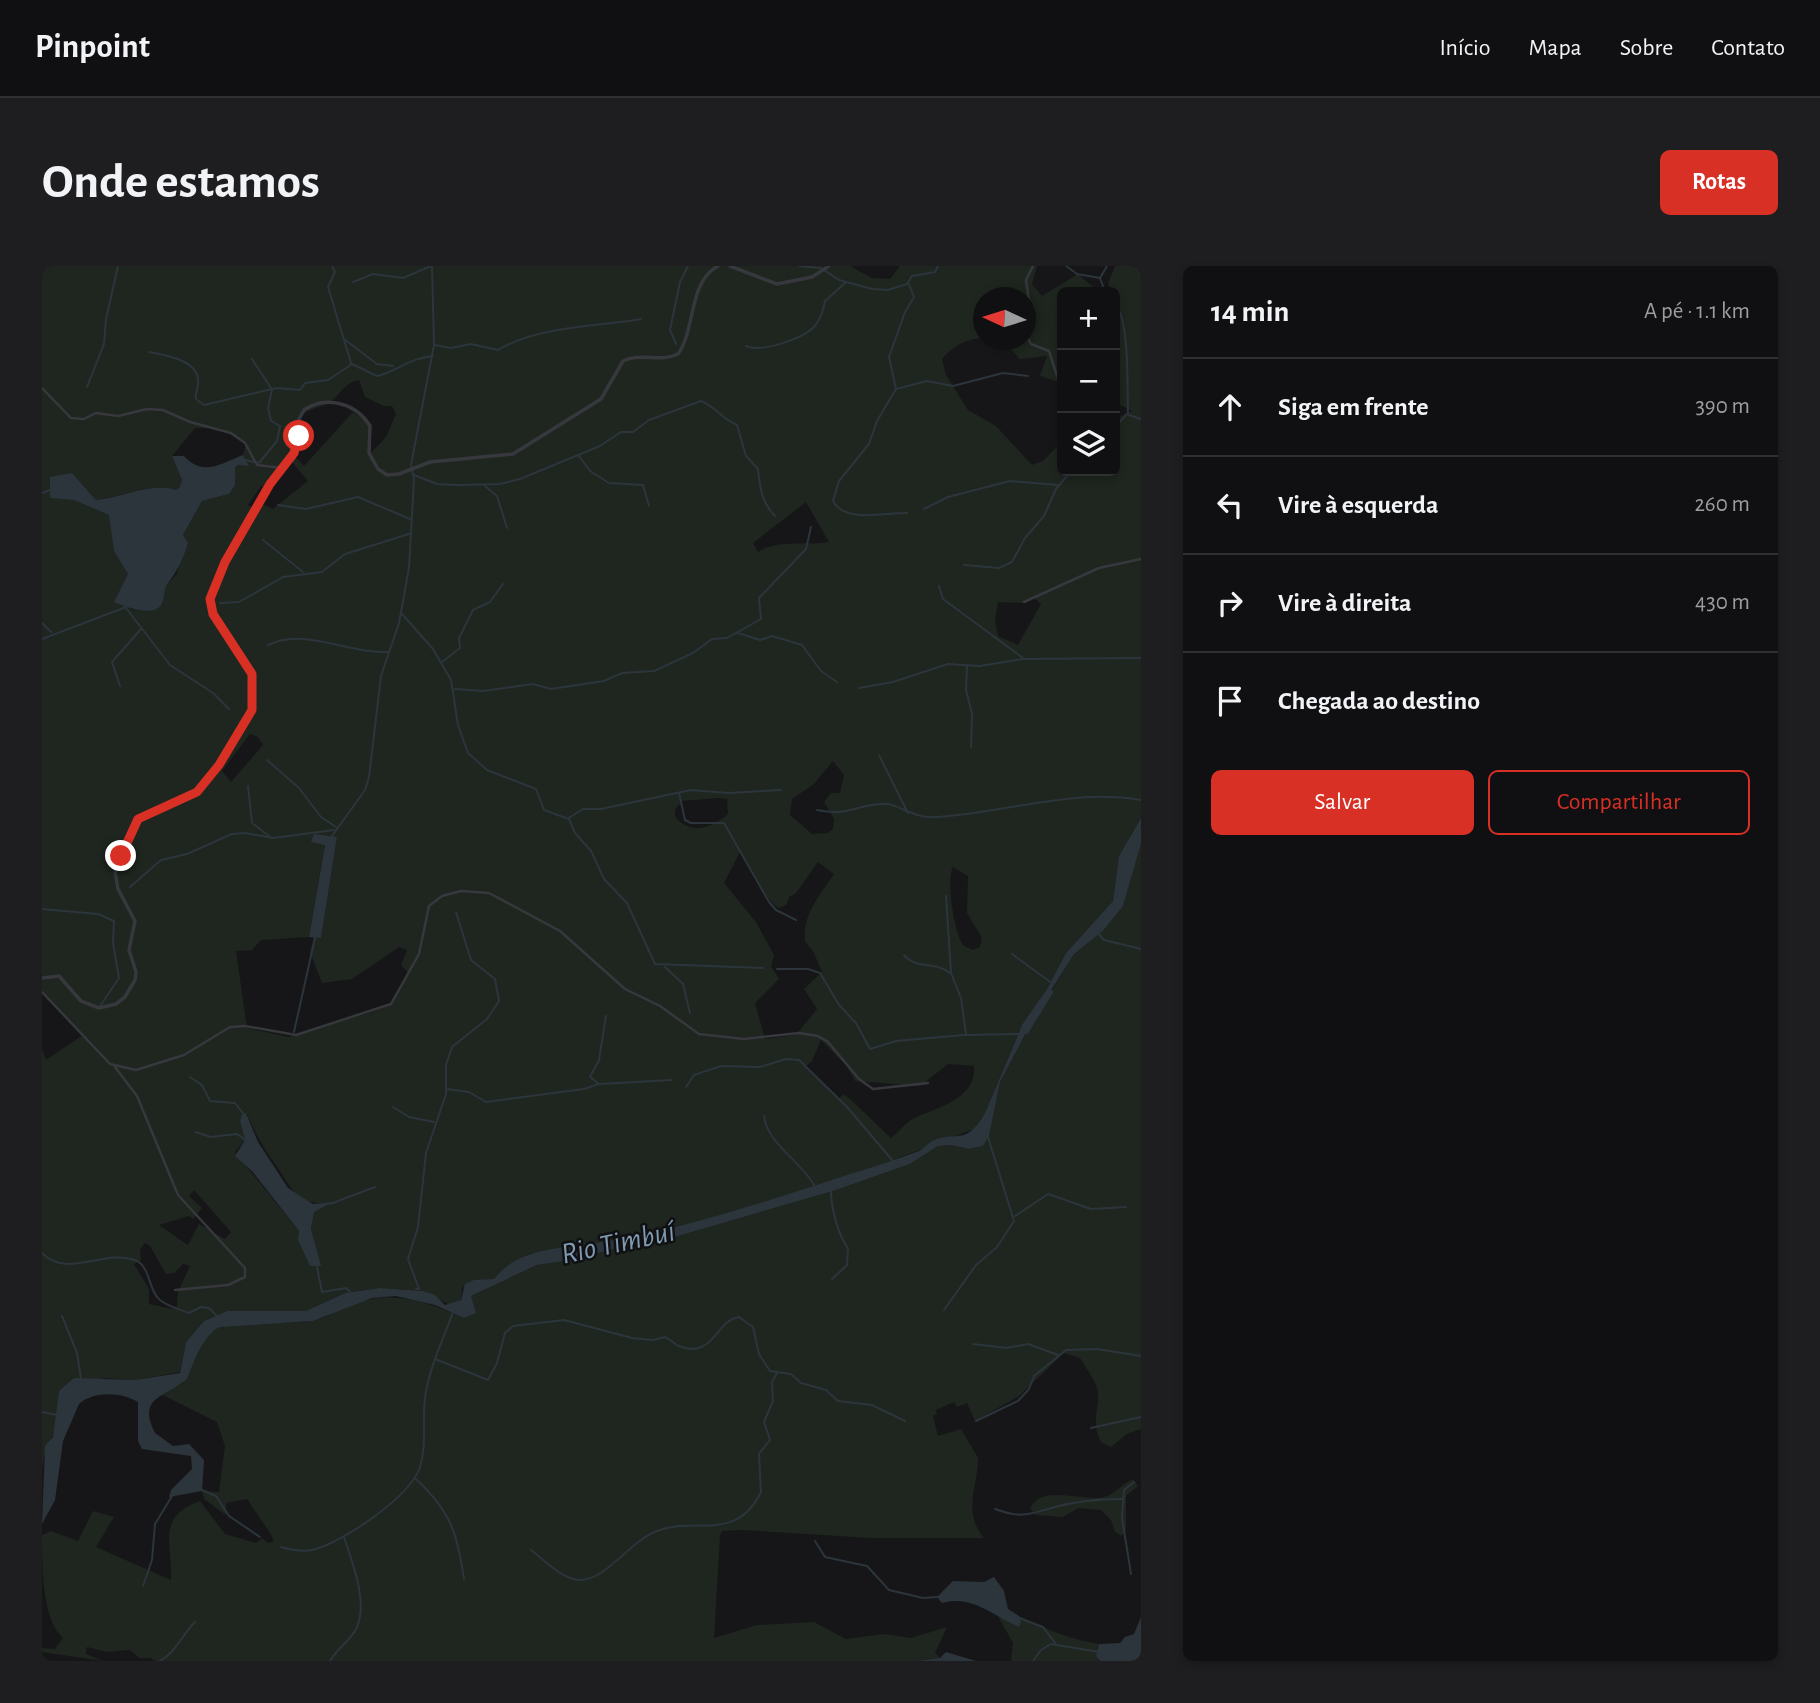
<!DOCTYPE html>
<html lang="pt">
<meta charset="utf-8">
<style>
body{margin:0;font-family:"Alegreya Sans",sans-serif;background:#1e1e20;color:#f1f3f6}
.controls{position:absolute;right:21px;top:21px;display:grid;overflow:hidden;border-radius:10px;box-shadow:0 4px 10px #0003}
.controls button{width:63px;height:63px;display:grid;place-items:center;padding:0;border:0;border-bottom:2px solid #303032;background:#101012;color:#f1f3f6;font:35px sans-serif}
.compass{position:absolute;left:931px;top:21px;width:63px;height:63px;border-radius:50%;background:#101012;box-shadow:0 4px 10px #0003;rotate:274deg}
.stop{position:absolute;width:21px;height:21px;margin:-16px;border:5px solid #d93025;border-radius:50%;background:#fff}
.stop.end{background:#d93025;border-color:#fff;box-shadow:0 2px 7px #0008}
.list{margin:0;padding:0;list-style:none}
h2{display:flex;justify-content:space-between;align-items:center;height:91px;margin:0;padding:0 28px;font-size:30px}
h2 small{font-size:23px;font-weight:400;color:#9c9d9f}
.list li{display:grid;grid-template-columns:46px 1fr auto;gap:21px;align-items:center;box-sizing:border-box;height:98px;padding:0 28px;border-top:2px solid #303032}
.list b{display:block;font-size:26px;white-space:nowrap}
.list em{font-size:23px;font-style:normal;color:#9c9d9f}
.actions{display:flex;gap:14px;padding:21px 28px}
.actions a{flex:1;padding:16px 0;border:2px solid #d93025;border-radius:10px;text-align:center;font-size:24px;color:#d93025}
.actions .main{background:#d93025;color:#fff}
.icon{flex:none;width:38px;height:38px;fill:none;stroke:currentColor;stroke-width:2;stroke-linecap:round;stroke-linejoin:round}
.map{position:relative;flex:none;width:1099px;height:1395px;overflow:hidden;border-radius:10px}
header{display:flex;align-items:center;gap:42px;box-sizing:border-box;height:98px;padding:0 35px;background:#101012;border-bottom:2px solid #303032}
header strong{font-size:33px}
nav{display:flex;gap:38px;margin-inline-start:auto;font-size:24px}
.intro{display:flex;align-items:center;justify-content:space-between;box-sizing:border-box;height:168px;padding:0 42px}
h1{margin:0;font-size:49px}
.button{padding:18px 32px;border-radius:10px;background:#d93025;color:#fff;font-size:24px;font-weight:700}
main{display:flex;gap:42px;padding:0 42px}
aside{flex:1;background:#101012;border-radius:10px;box-shadow:0 4px 10px #0003}
.map>svg:first-child{display:block}
</style>
<header>
<strong>Pinpoint</strong>
<nav><a>Início</a><a>Mapa</a><a>Sobre</a><a>Contato</a></nav>
</header>
<div class="intro"><h1>Onde estamos</h1><a class="button">Rotas</a></div>
<main>
<div class="map">
<svg width="1099" height="1395" viewBox="0 0 1099 1395">
<rect width="100%" height="100%" fill="#161618"/>
<!-- green -->
<path fill="#1e261f" fill-rule="evenodd" d="M 0,0 L 808,0 L 830,12 L 848,13 L 858,0 L 995,0 L 990,18 L 1000,30 L 1036,8 L 1057,26 L 1020,26 L 1020,117 L 998,110 L 1005,90 L 978,93 L 966,80 L 950,74 L 984,74 L 984,32 L 942,32 L 941,72 C 924,73 912,79 900,93 L 904,109 L 926,144 L 954,160 L 990,199 L 1001,195 L 1020,175 L 1020,205 L 1073,205 L 1073,153 L 1090,145 L 1073,136 L 1075,32 L 1066,18 L 1073,0 L 1099,0 L 1099,552 L 1077,590 L 1071,635 L 1024,687 L 1005,723 L 977,765 L 943,847 L 932,863 L 815,908 L 672,952 L 562,976 L 486,988 C 472,994 465,1006 453,1013 C 442,1018 435,1012 420,1022 L 419,1034 L 408,1039 L 381,1025 L 338,1022 L 303,1027 L 264,1045 L 185,1045 L 162,1055 L 144,1076 L 138,1106 L 93,1114 L 62,1112 L 17,1125 C 16,1139 17,1156 11,1169 C 4,1187 2,1184 0,1206 L 0,783 L 4,794 L 41,769 L 0,727 ZM 317,114 L 323,131 L 342,140 L 350,140 L 354,148 L 344,171 L 329,187 L 328,158 L 311,146 L 262,200 L 253,191 L 258,173 L 259,150 C 268,141 281,142 290,135 C 298,128 305,115 317,114 ZM 153,162 L 177,162 L 204,178 L 201,189 L 207,200 L 196,199 L 193,202 L 187,228 L 160,235 L 141,269 L 135,308 L 126,317 L 112,344 L 89,343 L 86,308 L 72,285 L 68,249 L 32,234 L 30,207 L 54,234 C 78,232 112,215 134,224 L 139,221 L 140,214 L 130,190 ZM 250,196 L 266,215 L 231,243 L 220,238 L 216,245 L 206,239 L 219,220 L 227,222 ZM 764,236 L 787,276 C 765,280 735,273 716,286 L 711,277 ZM 992,332 L 999,338 L 976,379 L 956,370 L 953,354 L 956,336 L 982,337 ZM 208,468 L 216,471 L 221,479 L 189,516 L 180,505 ZM 791,495 L 802,509 L 798,527 L 789,527 L 782,536 L 792,553 L 791,563 L 786,567 L 770,568 L 748,549 L 750,533 L 772,518 ZM 676,532 L 685,533 L 686,548 C 671,562 647,570 633,550 L 633,544 L 640,535 ZM 295,571 L 279,672 L 272,671 L 268,686 L 280,717 L 310,713 L 357,681 L 365,684 L 359,699 L 366,707 L 347,740 L 327,747 L 247,771 L 205,762 L 194,685 L 210,684 L 219,674 L 267,671 L 283,578 L 270,576 ZM 698,586 C 711,602 720,632 737,642 L 745,638 L 747,631 L 754,627 L 776,596 L 792,608 C 778,629 760,649 763,675 L 772,687 L 780,706 L 762,723 L 775,743 L 754,769 L 723,773 L 713,737 L 737,713 L 729,700 L 732,689 L 714,656 L 682,617 ZM 911,601 L 926,610 L 925,647 L 940,672 L 938,681 L 931,684 L 922,680 C 912,669 904,613 911,601 ZM 779,774 L 804,799 L 813,815 L 878,820 L 906,798 L 932,800 C 934,836 892,841 869,854 C 862,858 856,867 849,872 L 808,833 L 801,828 L 797,833 L 764,800 L 770,795 ZM 205,848 C 215,871 221,881 235,901 C 252,925 253,939 288,937 L 272,945 L 269,963 L 278,1000 L 257,965 L 193,886 L 203,874 L 198,855 ZM 152,924 L 189,966 L 183,973 L 157,958 L 146,979 L 117,959 L 147,950 L 151,953 L 160,942 L 147,930 ZM 103,977 L 108,980 L 124,1008 L 132,1007 L 141,998 L 148,1000 L 136,1026 L 135,1040 L 131,1043 L 107,1038 L 107,1023 L 92,998 L 99,994 L 98,984 Z
M 1099,578 L 1099,1163 L 1085,1168 L 1069,1181 L 1059,1176 C 1047,1153 1060,1142 1055,1122 C 1052,1112 1043,1101 1038,1092 L 1022,1087 L 977,1130 L 933,1155 L 925,1137 L 915,1141 L 912,1136 L 894,1144 L 895,1148 L 891,1150 L 896,1170 L 919,1163 L 936,1192 C 936,1221 920,1246 942,1272 L 829,1272 L 700,1264 L 680,1265 L 678,1270 L 672,1372 L 715,1359 L 772,1356 L 804,1373 L 841,1368 L 869,1372 L 905,1361 L 893,1387 L 898,1392 L 876,1395 L 113,1395 L 108,1392 L 97,1392 L 88,1384 L 65,1386 L 45,1381 L 44,1388 L 61,1395 L 0,1386 L 0,1382 L 13,1383 L 21,1372 C 0,1354 0,1300 0,1269 L 9,1265 L 36,1275 L 51,1245 L 72,1251 L 54,1281 L 129,1314 C 131,1278 113,1251 158,1235 L 183,1268 L 214,1277 L 220,1272 L 226,1277 L 231,1276 L 230,1270 L 205,1233 L 184,1237 L 184,1249 L 162,1233 L 160,1225 L 177,1226 L 183,1180 L 175,1156 L 119,1128 L 141,1117 C 152,1100 157,1078 172,1063 C 199,1052 234,1058 263,1056 C 279,1055 294,1045 308,1039 C 349,1023 384,1035 422,1052 L 429,1030 L 495,999 L 530,994 L 590,978 L 619,975 L 794,924 L 868,898 L 896,880 L 909,879 L 927,883 L 941,880 L 947,870 L 958,816 L 978,776 L 1032,688 L 1061,665 L 1081,640 Z
M 1091,1213 L 1096,1220 L 1084,1230 L 1084,1264 L 1080,1270 L 1073,1266 L 1069,1254 L 1059,1244 L 1036,1242 L 1021,1251 L 994,1249 L 988,1243 C 998,1217 1042,1236 1062,1231 C 1073,1228 1080,1218 1091,1213 Z
M 954,1347 L 970,1358 L 979,1356 L 977,1350 C 1008,1364 1023,1372 1057,1378 L 1054,1390 L 1058,1395 L 969,1395 L 971,1377 Z"/>
<!-- water -->
<path fill="#2c353c" d="M 201,189 L 207,200 L 196,199 L 193,202 L 193,219 L 187,228 L 160,235 L 141,269 L 146,277 C 141,293 136,304 126,317 C 121,324 123,332 119,339 C 112,351 83,341 72,336 L 86,308 L 72,285 L 67,249 L 32,234 L 8,232 L 8,211 L 30,207 L 54,234 C 78,232 112,215 134,224 L 138,221 L 140,214 L 130,190 L 142,190 C 161,211 178,198 201,189 Z
M 1099,552 L 1099,578 L 1081,640 L 1061,665 L 1032,688 L 991,753 L 958,816 L 947,870 L 941,880 L 927,883 L 909,879 L 896,880 L 868,898 L 794,924 L 619,975 L 590,978 L 530,994 L 495,999 L 429,1030 L 434,1047 L 422,1052 L 393,1039 L 354,1030 L 330,1032 L 271,1055 L 178,1061 C 162,1067 151,1098 145,1113 C 125,1131 94,1130 113,1167 L 131,1180 L 147,1178 L 162,1194 L 160,1225 L 127,1231 L 129,1224 L 150,1203 L 149,1190 L 100,1183 L 96,1175 L 96,1136 C 79,1126 52,1125 37,1138 L 21,1175 L 13,1234 L 0,1258 L 3,1180 L 11,1171 L 17,1125 L 32,1112 L 93,1114 L 138,1107 L 144,1076 L 162,1055 L 185,1045 L 264,1045 L 303,1027 L 338,1022 L 381,1025 L 393,1029 L 403,1039 L 419,1034 L 423,1018 L 432,1014 L 452,1013 C 477,981 518,983 554,977 C 632,965 707,941 781,917 C 813,906 846,897 877,885 C 883,882 885,878 890,875 C 916,864 923,881 943,847 L 980,759 L 1005,723 L 1024,687 L 1071,635 L 1077,590 Z
M 272,568 L 295,571 L 279,672 L 267,671 L 283,579 L 269,576 Z
M 204,847 L 216,876 L 246,922 L 271,938 L 291,936 L 272,946 L 269,963 L 279,1000 L 268,1000 L 256,974 L 257,965 L 210,905 L 193,890 L 203,874 L 198,855 L 200,848 Z
M 952,1311 L 962,1325 L 966,1343 L 977,1350 L 979,1356 L 977,1361 C 952,1350 929,1328 900,1337 L 895,1331 L 911,1315 L 942,1316 Z
M 1099,1351 L 1099,1395 L 1058,1395 L 1054,1390 L 1057,1378 L 1078,1377 L 1083,1371 L 1092,1368 Z
M 904,1386 L 934,1395 L 876,1395 L 898,1392 Z"/>
<g fill="none" stroke-linecap="round" stroke-linejoin="round">
<!-- stream -->
<path stroke="#2c353c" stroke-width="2" d="M 290,0 L 293,6 L 286,21 L 309,97
M 757,0 L 779,2 L 797,14 L 830,23 L 846,24 L 865,18 L 870,10 L 893,6 L 896,0
M 1024,0 L 1035,8 L 1058,12
M 311,16 L 331,8 L 361,12 L 389,0
M 1063,26 L 1058,12 L 1065,0
M 1073,37 C 1088,56 1085,121 1086,147 L 1073,161
M 302,73 L 335,98 L 351,100
M 634,78 L 628,64 L 638,16 L 646,0
M 393,79 L 409,82 L 429,78 L 456,84 C 495,60 553,61 599,53
M 704,80 C 719,87 760,73 772,61 C 779,53 781,44 783,35 L 803,17
M 107,86 C 123,89 158,94 156,117 C 156,123 153,127 154,133 L 162,139 L 234,122 L 258,124 L 263,117 L 286,114 L 310,98 L 335,110 C 354,106 367,92 391,90
M 210,93 L 229,122
M 45,121 L 62,78 L 64,53 L 76,0
M 854,123 L 885,115 L 911,120 L 961,107 L 986,110
M 1087,149 L 1099,153
M 537,190 L 548,205 L 567,217 L 601,219 L 607,240
M 203,194 L 217,197 L 235,175 L 238,160 L 229,155 L 226,142 L 230,124
M 372,209 L 395,218 L 415,219 L 458,218 L 478,213 L 558,180 L 579,166 L 591,166 L 607,154 L 659,135 C 674,141 681,154 695,159 L 704,190 L 716,203 C 718,221 719,236 733,250
M 443,220 L 455,230 L 465,262
M 0,227 L 8,224
M 236,239 L 264,243 L 316,231 L 368,253
M 882,243 L 906,231 L 968,215 L 1016,219
M 865,247 C 844,246 803,258 791,235 L 797,215 L 827,178 L 835,155 L 854,123 L 847,91 L 863,46 L 872,31 L 866,16
M 221,274 L 261,306
M 922,299 L 957,302 L 970,296 L 983,272 L 1002,250 L 1014,223 L 1029,205
M 897,320 L 901,333 L 981,392
M 178,337 L 197,336 L 241,311 L 280,306 L 303,288 L 367,268
M 84,342 L 128,399 L 171,427 L 187,443
M 360,348 L 391,383 L 409,414 L 416,459 L 426,487 L 445,504 L 494,523 L 502,544 L 527,553 L 533,567 L 549,585 L 562,613 L 585,637 L 613,698 L 721,702
M 0,357 L 9,366
M 696,367 L 718,374 L 730,370 L 760,379 L 779,405 L 795,416
M 0,373 L 84,341
M 226,379 C 264,361 305,388 346,386
M 400,396 L 418,382 L 417,372 L 431,344 L 448,336 L 461,318
M 925,400 L 924,424 L 930,448 L 929,481
M 78,420 L 70,396 L 99,363
M 817,422 L 851,416 L 906,398 L 938,400 L 981,393 L 1099,392
M 413,423 L 441,425 L 491,418 L 509,423 L 562,415 L 580,407 L 612,405 L 651,387 L 670,373 L 685,372 L 719,353 L 717,332 L 764,283 L 769,261
M 837,489 L 866,547
M 225,494 L 257,522 L 279,551 L 294,561
M 206,520 L 210,557 L 227,570
M 637,527 L 643,554 L 649,557 L 682,557 L 727,636 L 734,644 L 754,654
M 775,544 C 806,550 811,540 839,538 C 856,536 869,553 895,551 C 964,547 1030,522 1099,534
M 527,552 L 541,543 L 559,543 L 649,524 L 686,527 L 739,524
M 290,570 L 323,524 L 327,511 L 339,410 L 357,357 L 367,302 L 372,213 L 369,199 L 392,79 L 390,0
M 88,621 L 119,594 L 145,588 L 190,568 L 203,567 L 231,572 L 292,564
M 904,630 L 909,707 L 919,732 L 924,768
M 0,643 L 56,648 L 72,655 L 71,677 L 77,712 L 58,740
M 1056,667 L 1062,674 L 1099,683
M 970,688 L 1011,718
M 862,689 C 875,704 893,695 908,707
M 623,701 L 641,718 L 648,747
M 735,703 L 766,703 L 778,707 L 797,739 L 814,757 L 828,783 L 854,775 L 922,769 L 977,768
M 252,766 L 273,672
M 148,811 L 160,819 L 168,835 L 193,837 L 201,847
M 557,818 L 548,811 L 557,794 L 564,750
M 644,821 L 652,809 L 679,800 L 718,801 L 744,793 L 757,794 L 805,841 L 851,895
M 405,823 L 427,826 L 444,836 L 542,823 L 557,818 L 630,814
M 351,841 L 367,851 L 392,856
M 722,850 C 725,878 759,895 772,919
M 154,866 L 168,871 L 195,868 L 205,875
M 789,924 C 789,942 796,969 806,982 L 805,999 L 790,1013
M 288,938 L 333,921
M 973,950 L 1006,928 L 1049,943 L 1084,941
M 0,987 C 25,1013 62,983 93,994 C 109,1000 106,1025 118,1034 C 125,1040 139,1044 147,1047 L 159,1041 L 167,1042 L 175,1050
M 275,1001 L 280,1026 L 304,1022 L 308,1026
M 374,1023 L 377,1023 L 366,993 L 376,961 L 384,887 L 404,828 L 404,799 L 410,781 L 445,753 L 457,735 L 453,713 L 429,694 L 414,646
M 902,1044 L 934,999 L 955,981 L 972,955 L 946,871
M 20,1050 L 35,1087 L 39,1112
M 931,1078 L 964,1082 L 986,1078 L 1016,1089
M 393,1093 L 446,1114 L 455,1097 L 463,1067 L 471,1060 L 522,1054 L 590,1072 L 611,1074 L 623,1071 C 628,1073 632,1078 637,1080 C 671,1094 674,1054 697,1051 L 711,1061 L 717,1088 L 728,1105 L 749,1108 L 759,1117 L 784,1124 L 796,1135 L 830,1139 L 863,1155
M 0,1146 L 16,1149
M 934,1155 L 976,1135 L 987,1123 L 992,1110 L 1024,1084 L 1055,1083 L 1099,1090
M 1049,1162 L 1099,1151
M 374,1213 C 409,1246 415,1266 422,1313
M 160,1224 L 174,1230 L 187,1250 L 218,1271
M 953,1243 C 980,1253 987,1248 1013,1241 C 1035,1235 1057,1233 1080,1233
M 773,1275 L 783,1291 L 825,1300 L 847,1324 L 881,1332 L 895,1331
M 239,1281 C 249,1284 259,1286 270,1284 C 300,1277 368,1231 378,1201 C 385,1179 380,1155 383,1132 C 387,1102 401,1074 411,1046
M 489,1284 C 502,1294 522,1315 539,1314 C 565,1313 588,1275 615,1265 C 655,1250 694,1277 719,1226 L 717,1188 L 728,1174 L 722,1156 L 731,1135 L 730,1116 L 735,1107
M 1089,1308 L 1080,1252 L 1082,1224 L 1092,1216
M 101,1320 L 110,1294 L 113,1258 L 130,1230
M 977,1352 L 1001,1361 L 1014,1378
M 118,1395 C 133,1387 140,1369 153,1356
M 288,1395 C 295,1382 309,1375 315,1361 C 326,1334 310,1296 302,1271
M 991,1395 L 999,1384 L 1009,1378 L 1057,1386"/>
<!-- river -->
<path stroke="#2c353c" stroke-width="6" d="M 984,765 L 1008,726"/>
<!-- minor -->
<path stroke="#37383d" stroke-width="2.5" d="M 991,0 L 984,14 L 987,35 L 984,69 L 989,78 L 1007,85 L 1015,110
M 0,122 L 29,152 L 42,153 L 54,147 L 76,150 L 105,143 L 121,144 L 148,156 L 189,167 L 203,177 L 215,199 L 240,202
M 982,336 L 1057,302 L 1099,293
M 0,726 L 68,798 L 94,804 L 142,789 L 188,761 L 203,760 L 254,769 L 349,738 L 377,688 L 387,640 L 400,630 L 419,625 L 447,627 L 518,665 L 583,723 L 618,740 L 657,768 L 702,773 L 757,767 L 776,770 L 786,776 L 817,813 L 831,823 L 886,817
M 73,801 L 95,830 L 136,929 L 203,1002 L 203,1011 L 186,1019 L 133,1024"/>
<!-- tertiary -->
<path stroke="#37383d" stroke-width="3.5" d="M 688,0 L 735,18 L 770,11 L 787,0
M 0,712 L 17,710 L 39,735 L 57,742 L 74,738 L 83,731 L 93,714 L 94,706 L 87,684 L 93,655 L 76,623 L 73,606 L 96,553 L 155,526 L 177,499 L 210,444 L 210,408 L 171,347 L 168,333 L 183,296 L 228,218 L 255,182 L 257,153 L 262,144 C 284,129 314,137 328,160 L 327,187 L 336,203 L 345,209 L 357,208 L 388,196 L 471,188 L 559,133 L 581,95 C 599,86 618,97 636,88 C 654,63 646,16 676,0"/>
</g>
<g fill="none" stroke-linecap="round" stroke-linejoin="round">
<!-- route -->
<path stroke="#d93025" stroke-width="9" d="M 79,590 L 96,553 L 155,526 L 177,499 L 210,444 L 210,408 L 171,348 L 168,333 L 183,296 L 228,218 L 252,187 L 257,170"/>
</g>
<g text-anchor="middle" dominant-baseline="central" stroke-width="5" stroke-linejoin="round" paint-order="stroke">
<!-- water labels -->
<g font-size="30" font-style="italic" fill="#7f9bb3" stroke="#111113">
<text transform="translate(576 977) rotate(-12)">Rio Timbuí</text>
</g>
</g>
</svg>
<div class="controls">
<button>+</button>
<button>−</button>
<button><svg class="icon" aria-label="layers" viewBox="0 0 24 24"><path d="M12 4l9 5-9 5-9-5zM3 14l9 5 9-5"/></svg></button>
</div>
<svg class="compass" viewBox="-18 -18 36 36"><path d="M0-13l5 13h-10z" fill="#e53935"/><path d="M0 13l5-13h-10z" fill="#9c9d9f"/></svg>
<div class="stop" style="left:257px;top:170px"></div>
<div class="stop end" style="left:79px;top:590px"></div>
</div>
<aside>
<h2>14 min<small>A pé · 1.1 km</small></h2>
<ul class="list">
<li><svg class="icon" aria-label="ahead" viewBox="0 0 24 24"><path d="M12 20V5M6 11l6-6 6 6"/></svg><div><b>Siga em frente</b></div><em>390 m</em></li>
<li><svg class="icon" aria-label="left" viewBox="0 0 24 24"><path d="M17 20v-9H6M10 6l-5 5 5 5"/></svg><div><b>Vire à esquerda</b></div><em>260 m</em></li>
<li><svg class="icon" aria-label="right" viewBox="0 0 24 24"><path d="M7 20v-9h11M14 6l5 5-5 5"/></svg><div><b>Vire à direita</b></div><em>430 m</em></li>
<li><svg class="icon" aria-label="arrive" viewBox="0 0 24 24"><path d="M6 21V4h12l-3 4 3 4H6"/></svg><div><b>Chegada ao destino</b></div></li>
</ul>
<div class="actions"><a class="main">Salvar</a><a>Compartilhar</a></div>
</aside>
</main>
